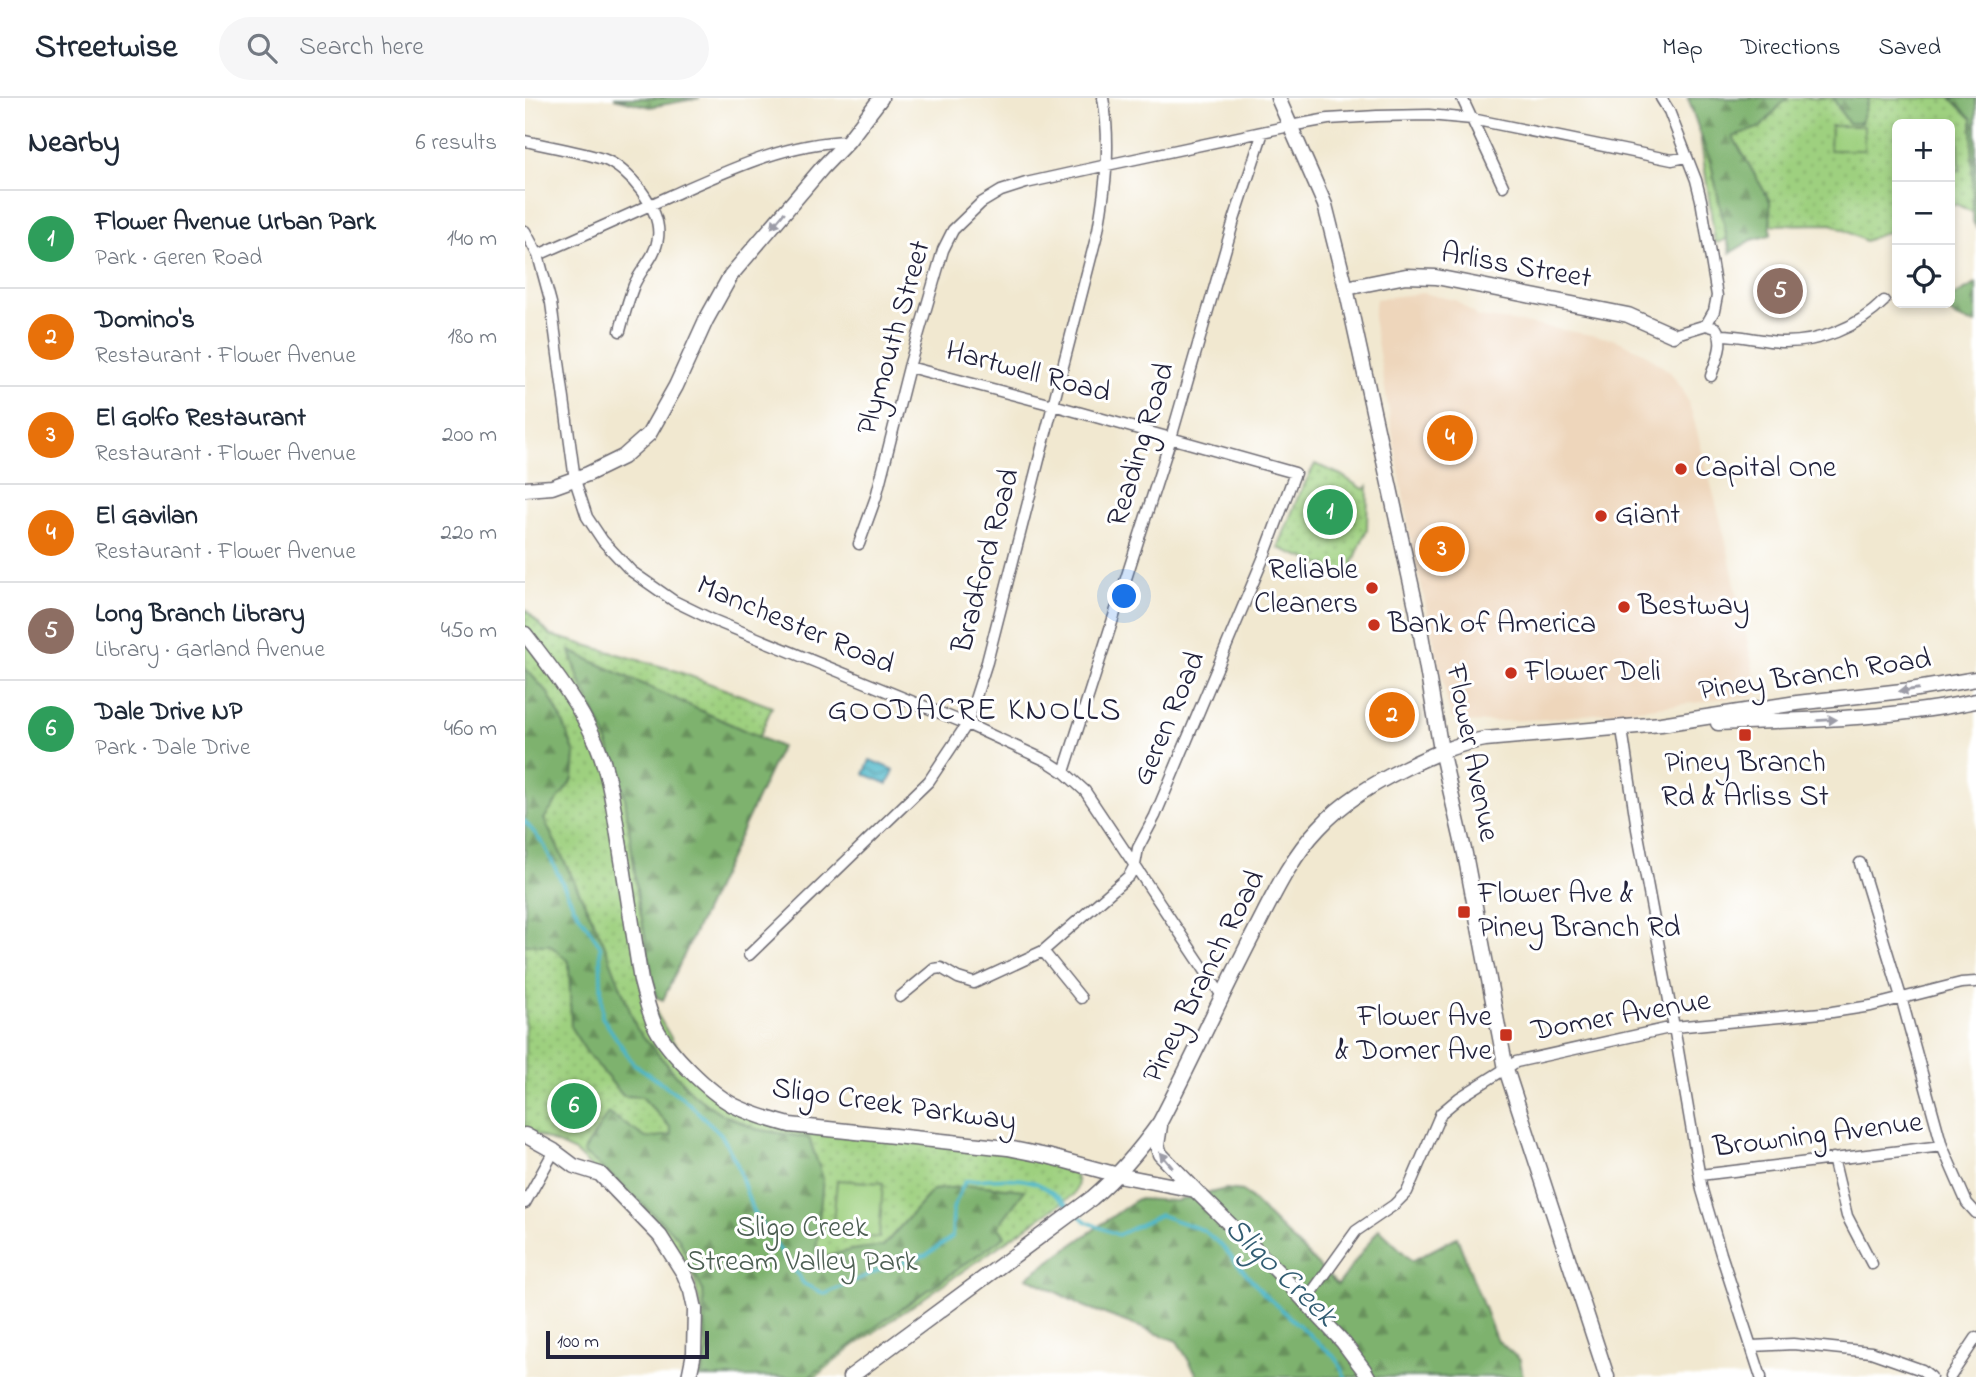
<!DOCTYPE html>
<meta charset="utf-8">
<style>
body{margin:0;font-family:"Indie Flower",sans-serif;background:#f6f6f7;color:#1f2937}
.controls{position:absolute;right:21px;top:21px;display:grid;overflow:hidden;border-radius:10px;box-shadow:0 4px 10px #0003}
.controls button{width:63px;height:63px;display:grid;place-items:center;padding:0;border:0;border-bottom:2px solid #e0e1e3;background:#fff;color:#1f2937;font:35px sans-serif}
.scale{position:absolute;left:21px;bottom:18px;width:163px;box-sizing:border-box;padding-left:7px;border:4px solid #22223b;border-top:0;font-size:19px;line-height:24px;white-space:nowrap;color:#22223b;-webkit-text-stroke:5px #fff;paint-order:stroke}
.you{position:absolute;left:600px;top:499px;width:24px;height:24px;margin:-18px;border:5px solid #fff;border-radius:50%;background:#1a73e8;box-shadow:0 0 0 10px #1a73e833}
.badge{display:grid;place-items:center;width:46px;height:46px;border-radius:50%;background:#ea580c;color:#fff;font-size:23px;font-weight:700}
.pin{position:absolute;translate:-50% -50%;border:4px solid #fff;box-shadow:0 2px 7px #0006}
.list{margin:0;padding:0;list-style:none}
h2{display:flex;justify-content:space-between;align-items:center;height:91px;margin:0;padding:0 28px;font-size:30px}
h2 small{font-size:23px;font-weight:400;color:#747a83}
.list li{display:grid;grid-template-columns:46px 1fr auto;gap:21px;align-items:center;box-sizing:border-box;height:98px;padding:0 28px;border-top:2px solid #e0e1e3}
.list b{display:block;font-size:26px;white-space:nowrap}
.list p{margin:0;font-size:23px;white-space:nowrap;color:#747a83}
.list em{font-size:23px;font-style:normal;color:#747a83}
.icon{flex:none;width:38px;height:38px;fill:none;stroke:currentColor;stroke-width:2;stroke-linecap:round;stroke-linejoin:round}
.map{position:relative;flex:none;width:1451px;height:1279px;overflow:hidden}
header{display:flex;align-items:center;gap:42px;box-sizing:border-box;height:98px;padding:0 35px;background:#fff;border-bottom:2px solid #e0e1e3}
header strong{font-size:33px}
nav{display:flex;gap:38px;margin-inline-start:auto;font-size:24px}
.search{width:490px;height:63px;background:#f6f6f7;display:flex;align-items:center;gap:18px;box-sizing:border-box;padding:0 24px;border-radius:38px;color:#747a83;font-size:26px}
main{display:flex}
aside{flex:1;background:#fff}
.map>svg:first-child{display:block}
</style>
<header>
<strong>Streetwise</strong>
<div class="search"><svg class="icon" aria-label="search" viewBox="0 0 24 24"><circle cx="10" cy="10" r="6"/><path d="M15 15l6 6"/></svg>Search here</div>
<nav><a>Map</a><a>Directions</a><a>Saved</a></nav>
</header>
<main>
<aside>
<h2>Nearby<small>6 results</small></h2>
<ul class="list">
<li><span class="badge" style="background:#2e9e5b">1</span><div><b>Flower Avenue Urban Park</b><p>Park · Geren Road</p></div><em>140 m</em></li>
<li><span class="badge" style="background:#e8710a">2</span><div><b>Domino's</b><p>Restaurant · Flower Avenue</p></div><em>180 m</em></li>
<li><span class="badge" style="background:#e8710a">3</span><div><b>El Golfo Restaurant</b><p>Restaurant · Flower Avenue</p></div><em>200 m</em></li>
<li><span class="badge" style="background:#e8710a">4</span><div><b>El Gavilan</b><p>Restaurant · Flower Avenue</p></div><em>220 m</em></li>
<li><span class="badge" style="background:#8d6e63">5</span><div><b>Long Branch Library</b><p>Library · Garland Avenue</p></div><em>450 m</em></li>
<li><span class="badge" style="background:#2e9e5b">6</span><div><b>Dale Drive NP</b><p>Park · Dale Drive</p></div><em>460 m</em></li>
</ul>
</aside>
<div class="map">
<svg width="1451" height="1279" viewBox="0 0 1451 1279">
<defs>
<pattern id="grass-dots" width="8" height="8" patternUnits="userSpaceOnUse" patternTransform="scale(1.75)"><rect width="8" height="8" fill="#9ed07f"/><path d="M2 2h.1M6 6h.1" fill="none" stroke="#88b26f" stroke-width="1.8" stroke-linecap="round"/></pattern>
<pattern id="forest-firs" width="22" height="20" patternUnits="userSpaceOnUse" patternTransform="scale(1.75)"><rect width="22" height="20" fill="#7eb26e"/><path d="M5 1l3.5 6h-7zM16 11l3.5 6h-7z" fill="#67905c"/></pattern>
<pattern id="water-waves" width="16" height="10" patternUnits="userSpaceOnUse" patternTransform="scale(1.75)"><rect width="16" height="10" fill="#4bb6c8"/><path d="M0 5q4-4 8 0t8 0" fill="none" stroke="#3e94a4"/></pattern>
</defs>
<rect width="100%" height="100%" fill="#fff"/>
<filter id="ink" filterUnits="userSpaceOnUse"><feTurbulence type="fractalNoise" baseFrequency=".0143" numOctaves="2"/><feDisplacementMap in="SourceGraphic" scale="14" xChannelSelector="R" yChannelSelector="G"/><feConvolveMatrix kernelMatrix="1 2 1 2 8 2 1 2 1" color-interpolation-filters="sRGB"/></filter>
<filter id="wash" filterUnits="userSpaceOnUse"><feTurbulence type="fractalNoise" baseFrequency=".00686" numOctaves="4" result="noise"/><feDisplacementMap in="SourceGraphic" scale="28" xChannelSelector="R" yChannelSelector="G"/><feGaussianBlur stdDeviation="1.57" result="paint"/><feColorMatrix in="noise" values="0 0 0 0 0 0 0 0 0 0 0 0 0 0 0 0 0 1.4 0 .05"/><feComposite in="paint" operator="in"/></filter>
<g filter="url(#wash)">
<rect width="100%" height="100%" fill="#f1e8d0"/>
<!-- built -->
<path fill="#eed6bb" d="M 897,195 L 930,202 L 953,219 L 987,223 L 1089,241 L 1118,254 L 1145,274 L 1158,292 L 1167,315 L 1200,439 L 1230,579 L 1239,593 L 1221,600 L 1193,601 L 1177,604 L 1022,621 L 938,625 L 926,620 L 885,438 L 848,220 L 851,201 Z"/>
<!-- grass -->
<path fill="url(#grass-dots)" stroke="#60795d" stroke-width="2" d="M 1170,0 L 1451,0 L 1451,116 L 1431,106 L 1425,109 L 1425,26 L 1372,26 L 1372,130 L 1340,143 L 1307,126 L 1232,127 L 1193,145 L 1190,144 Z
M 790,366 L 816,377 L 836,390 L 840,391 L 843,388 L 842,431 L 823,477 L 753,450 L 773,399 Z
M 0,511 L 25,537 L 149,572 L 247,609 L 170,786 L 120,874 L 132,916 L 149,945 L 209,1014 L 501,1057 L 550,1076 C 554,1085 553,1089 548,1097 L 329,1248 L 290,1279 L 172,1279 L 177,1237 L 176,1212 L 169,1180 L 164,1169 L 149,1148 L 50,1054 L 0,1031 Z"/>
<!-- forest -->
<path fill="url(#forest-firs)" stroke="#506a54" stroke-width="2" d="M 89,0 L 175,0 L 125,9 Z
M 1163,0 L 1264,0 L 1258,4 L 1236,29 L 1208,39 L 1245,103 L 1246,137 L 1227,142 L 1205,155 L 1187,70 Z
M 1308,0 L 1344,0 L 1336,25 L 1323,25 Z
M 1426,0 L 1451,0 L 1451,129 L 1448,124 L 1447,21 Z
M 1451,186 L 1451,226 L 1431,220 L 1415,205 L 1425,205 L 1425,200 Z
M 45,553 L 256,649 L 138,902 L 131,899 L 113,800 L 100,699 L 80,637 L 54,581 Z
M 0,570 L 23,595 L 37,622 L 50,656 L 48,681 L 19,721 L 78,843 L 112,931 L 132,955 L 170,998 L 197,1016 L 231,1031 L 284,1040 L 298,1080 L 291,1154 L 299,1159 L 326,1152 L 358,1148 L 408,1092 L 451,1087 L 500,1092 L 473,1128 L 480,1138 L 356,1225 L 284,1279 L 176,1279 L 182,1253 L 178,1193 L 153,1139 L 94,1084 L 58,1055 L 83,1015 L 121,1040 L 147,1037 L 145,1029 L 117,999 L 98,998 L 62,955 L 46,930 L 44,864 L 25,847 L 0,847 Z
M 701,1091 L 718,1093 L 813,1187 L 854,1131 L 887,1163 L 932,1139 L 971,1241 L 995,1262 L 998,1279 L 670,1279 L 671,1275 L 652,1243 L 558,1208 L 502,1179 L 612,1101 L 651,1103 Z"/>
<!-- garden -->
<path fill="#9ed07f" stroke="#60795d" stroke-width="2" d="M 1306,28 L 1339,28 L 1339,52 L 1305,52 Z
M 1425,33 L 1433,33 L 1435,72 L 1425,72 Z
M 312,1082 L 358,1085 L 354,1140 L 307,1136 Z"/>
<!-- water -->
<path fill="url(#water-waves)" stroke="#366c82" stroke-width="2" d="M 345,662 L 369,672 L 363,686 L 339,676 Z"/>
<g fill="none" stroke-linecap="round" stroke-linejoin="round">
<!-- stream -->
<path stroke="#4bb6c8" stroke-width="3.5" d="M 0,723 L 19,747 L 49,809 L 75,847 L 77,919 L 108,965 L 159,1001 L 196,1036 L 212,1066 L 228,1114 L 279,1186 L 300,1196 L 354,1172 L 401,1157 L 427,1139 L 428,1110 L 440,1083 C 462,1081 490,1078 511,1085 C 524,1090 536,1102 547,1111
M 552,1116 L 562,1124 L 593,1137 L 635,1117 L 678,1132 L 696,1147 L 740,1197 L 812,1261 L 820,1279"/>
</g>
</g>
<g filter="url(#ink)">
<g fill="none" stroke-linecap="round" stroke-linejoin="round">
<!-- street casing -->
<g stroke="#6a676f" stroke-width="13">
<path id="street" d="M 937,0 L 978,88
M 1136,0 L 1144,13 L 1171,82 L 1176,102 L 1192,198 L 1189,213 L 1181,227
M 0,43 C 26,49 53,53 78,61 C 104,70 137,112 133,140 C 131,158 116,171 109,187 C 103,202 99,218 95,233
M 0,133 L 13,157 L 26,205 L 50,382 L 62,419 L 78,443 L 106,473 L 149,503 L 188,522 L 442,626 L 522,663 L 539,674 L 560,693 L 697,898
M 13,157 C 57,138 101,118 145,98 C 202,73 259,45 323,43
M 1148,237 L 1181,227 L 1191,230 C 1201,245 1191,262 1186,278
M 1196,237 C 1216,237 1236,243 1256,244 C 1293,245 1332,230 1359,203
M 384,269 L 528,307 L 770,375 L 738,461 L 630,718 L 613,750 L 610,767 L 604,778 L 518,853
M 334,446 L 351,399 L 384,269 L 418,152 L 428,132 L 456,105 L 476,93 L 501,85 L 582,67 L 765,28 L 803,21 L 852,18 L 904,17 L 947,21 L 1147,62 L 1161,59
M 1097,631 L 1112,731 L 1149,929 L 1177,1092 L 1196,1156 L 1236,1279
M 539,674 L 646,340 L 709,122 L 738,34
M 1335,765 L 1376,899 L 1417,1048 L 1442,1105 L 1451,1115
M 224,857 L 404,683 L 442,626 L 462,564 L 573,132 C 581,88 586,45 578,0
M 375,899 L 409,871 L 416,870 L 433,880 L 449,885 L 518,853 L 556,900
M 1308,1060 L 1322,1118 L 1347,1166
M 1175,1077 L 1417,1048
M 0,1105 L 29,1053
M 780,1204 L 831,1133 L 869,1107 L 882,1094 L 916,1015 L 934,1000 L 991,964 L 1149,929 L 1307,914 L 1346,908 L 1436,885 L 1451,884
M 1227,1248 L 1268,1246 L 1346,1254 L 1397,1272 L 1406,1279
M 1425,1279 L 1451,1240"/>
</g>
<!-- secondary casing -->
<g stroke="#6a676f" stroke-width="17">
<path id="secondary" d="M 753,0 L 800,107 L 821,190 L 892,513 L 916,652 L 940,756 L 981,971 L 1082,1279
M 821,190 L 881,178 L 911,179 L 1103,217 L 1148,237
M 0,391 L 27,389 L 63,376 L 98,359 L 124,336 L 151,288 L 181,222 L 206,177 L 297,70 L 323,43 L 356,0
M 0,536 C 27,571 53,604 71,644 C 85,677 89,714 95,749 C 102,794 109,838 116,883 C 120,898 124,915 131,930 C 144,955 184,994 208,1007 C 226,1016 246,1022 265,1027 L 483,1050 L 522,1058 L 593,1077 L 670,1092 L 752,1173 L 818,1244 L 839,1272 L 843,1279
M 1193,625 C 1280,622 1366,621 1451,603
M 635,1028 L 632,1047 L 635,1056 L 670,1092
M 0,1037 L 29,1053 L 49,1068 L 75,1076 L 135,1138 L 159,1176 L 166,1193 L 170,1211 L 169,1255 L 164,1279
M 325,1279 L 567,1100 C 593,1078 615,1052 635,1024 C 668,961 697,896 730,833 C 748,798 766,759 794,730 C 819,703 848,686 880,670 C 909,656 928,647 960,641 L 1136,626 L 1272,605 L 1386,592 L 1451,581"/>
</g>
<!-- street -->
<use href="#street" stroke="#fff" stroke-width="10"/>
<!-- secondary -->
<use href="#secondary" stroke="#fff" stroke-width="14"/>
</g>
<!-- one-way arrows -->
<defs><path id="oneway-solid" d="M-6-.8H1V-3.2L6.5 0L1 3.2V.8H-6Z" transform="scale(1.75)"/></defs>
<g fill="#9c9ca7">
<use href="#oneway-solid" transform="translate(253 122) rotate(130)"/>
<use href="#oneway-solid" transform="translate(1384 592) rotate(172)"/>
<use href="#oneway-solid" transform="translate(1302 622) rotate(-3)"/>
<use href="#oneway-solid" transform="translate(641 1062) rotate(-130)"/>
</g>
</g>
<!-- markers -->
<g fill="#c8321e" stroke="#fff" stroke-width="2.5">
<circle cx="1156" cy="371" r="7"/>
<circle cx="1076" cy="418" r="7"/>
<circle cx="847" cy="490" r="7"/>
<circle cx="1099" cy="509" r="7"/>
<circle cx="849" cy="527" r="7"/>
<circle cx="986" cy="575" r="7"/>
<rect x="1213" y="630" width="14" height="14" rx="3.5"/>
<rect x="932" y="807" width="14" height="14" rx="3.5"/>
<rect x="974" y="930" width="14" height="14" rx="3.5"/>
</g>
<g text-anchor="middle" dominant-baseline="central" stroke-width="6" stroke-linejoin="round" paint-order="stroke">
<!-- street labels -->
<g font-size="30" fill="#22223b" stroke="#fff">
<text transform="translate(991 169) rotate(10)">Arliss Street</text>
<text transform="translate(370 240) rotate(-74)">Plymouth Street</text>
<text transform="translate(503 275) rotate(15)">Hartwell Road</text>
<text transform="translate(617 347) rotate(-73)">Reading Road</text>
<text transform="translate(462 463) rotate(-75)">Bradford Road</text>
<text transform="translate(270 528) rotate(23)">Manchester Road</text>
<text transform="translate(1290 578) rotate(-8)">Piney Branch Road</text>
<text transform="translate(645 621) rotate(-67)">Geren Road</text>
<text transform="translate(946 655) rotate(79)">Flower Avenue</text>
<text transform="translate(680 879) rotate(-63)">Piney Branch Road</text>
<text transform="translate(1096 919) rotate(-10)">Domer Avenue</text>
<text transform="translate(369 1008) rotate(8)">Sligo Creek Parkway</text>
<text transform="translate(1293 1038) rotate(-7)">Browning Avenue</text>
</g>
<!-- poi labels -->
<g font-size="30" fill="#22223b" stroke="#fff" text-anchor="start">
<text x="1170" y="371">Capital One</text>
<text x="1090" y="418">Giant</text>
<text x="833" y="473" text-anchor="end">Reliable<tspan x="833" dy="34">Cleaners</tspan></text>
<text x="1113" y="509">Bestway</text>
<text x="863" y="527">Bank of America</text>
<text x="1000" y="575">Flower Deli</text>
<text x="1220" y="666" text-anchor="middle">Piney Branch<tspan x="1220" dy="34">Rd &amp; Arliss St</tspan></text>
<text x="953" y="797">Flower Ave &amp;<tspan x="953" dy="34">Piney Branch Rd</tspan></text>
<text x="967" y="920" text-anchor="end">Flower Ave<tspan x="967" dy="34">&amp; Domer Ave</tspan></text>
</g>
<!-- park labels -->
<g font-size="30" fill="#4d5f53" stroke="#fff">
<text x="277" y="1131">Sligo Creek<tspan x="277" dy="34">Stream Valley Park</tspan></text>
</g>
<!-- neighbourhood labels -->
<g font-size="32" letter-spacing="2" fill="#22223b" stroke="#fff">
<text x="450" y="613">GOODACRE KNOLLS</text>
</g>
<!-- water labels -->
<g font-size="32" font-style="italic" fill="#325d73" stroke="#fff">
<text transform="translate(755 1175) rotate(44)">Sligo Creek</text>
</g>
</g>
</svg>
<div class="controls">
<button>+</button>
<button>−</button>
<button><svg class="icon" aria-label="locate" viewBox="0 0 24 24"><circle cx="12" cy="12" r="6"/><path d="M12 2v4M12 18v4M2 12h4M18 12h4"/></svg></button>
</div>
<div class="scale">100 m</div>
<div class="you"></div>
<div class="pin badge" style="left:805px;top:414px;background:#2e9e5b">1</div>
<div class="pin badge" style="left:867px;top:617px;background:#e8710a">2</div>
<div class="pin badge" style="left:917px;top:451px;background:#e8710a">3</div>
<div class="pin badge" style="left:925px;top:340px;background:#e8710a">4</div>
<div class="pin badge" style="left:1255px;top:193px;background:#8d6e63">5</div>
<div class="pin badge" style="left:49px;top:1008px;background:#2e9e5b">6</div>
</div>
</main>
